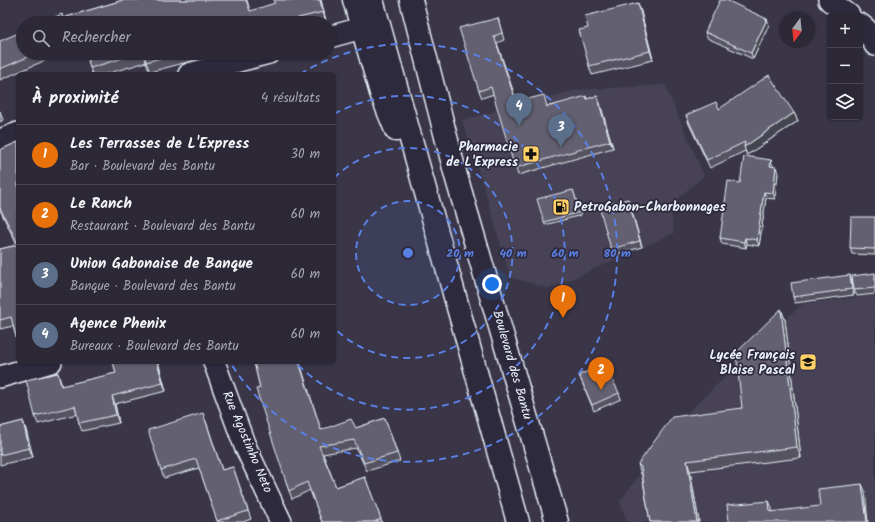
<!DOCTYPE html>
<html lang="fr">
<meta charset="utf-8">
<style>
body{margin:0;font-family:Kalam,sans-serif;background:#34303e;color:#f1f3f6}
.controls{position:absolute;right:12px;top:12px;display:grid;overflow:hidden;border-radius:6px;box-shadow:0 1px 3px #0004}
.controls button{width:36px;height:36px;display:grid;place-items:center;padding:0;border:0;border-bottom:1px solid #484451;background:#2c2836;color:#f1f3f6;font:20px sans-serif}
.compass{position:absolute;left:779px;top:12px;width:36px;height:36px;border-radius:50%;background:#2c2836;box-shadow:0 1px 3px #0004;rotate:195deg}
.you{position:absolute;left:492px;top:284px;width:14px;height:14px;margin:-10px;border:3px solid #fff;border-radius:50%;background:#1a73e8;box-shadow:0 0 0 6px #1a73e833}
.badge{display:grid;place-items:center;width:26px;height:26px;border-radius:50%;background:#1a73e8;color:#fff;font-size:13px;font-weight:700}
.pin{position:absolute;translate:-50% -33px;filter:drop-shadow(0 1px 2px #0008)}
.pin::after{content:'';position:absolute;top:21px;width:14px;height:12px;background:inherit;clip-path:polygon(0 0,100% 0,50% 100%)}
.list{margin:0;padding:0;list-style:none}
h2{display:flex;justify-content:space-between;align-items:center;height:52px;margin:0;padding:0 16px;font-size:17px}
h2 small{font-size:13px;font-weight:400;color:#a6a6ad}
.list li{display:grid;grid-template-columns:26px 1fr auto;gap:12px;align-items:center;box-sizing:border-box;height:60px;padding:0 16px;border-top:1px solid #484451}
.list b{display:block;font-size:15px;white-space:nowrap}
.list p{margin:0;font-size:13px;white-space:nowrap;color:#a6a6ad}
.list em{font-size:13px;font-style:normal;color:#a6a6ad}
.icon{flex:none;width:22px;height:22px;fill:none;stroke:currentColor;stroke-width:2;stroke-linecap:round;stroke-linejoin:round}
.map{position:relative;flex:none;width:875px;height:522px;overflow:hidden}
.search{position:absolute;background:#2c2836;box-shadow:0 1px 3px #0004;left:16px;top:16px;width:320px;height:44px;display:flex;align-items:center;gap:10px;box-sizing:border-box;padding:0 14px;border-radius:22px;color:#a6a6ad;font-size:15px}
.panel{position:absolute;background:#2c2836;box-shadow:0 1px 3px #0004;left:16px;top:72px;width:320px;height:292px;border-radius:6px}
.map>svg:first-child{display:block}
</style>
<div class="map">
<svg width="875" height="522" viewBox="0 0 875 522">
<rect width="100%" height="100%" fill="#3a3648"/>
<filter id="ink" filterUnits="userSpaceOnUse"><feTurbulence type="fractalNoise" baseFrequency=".025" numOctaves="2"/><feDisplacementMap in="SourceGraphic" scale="8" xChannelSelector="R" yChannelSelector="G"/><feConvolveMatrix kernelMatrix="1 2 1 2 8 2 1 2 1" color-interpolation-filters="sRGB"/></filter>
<g filter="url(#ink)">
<!-- built -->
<path fill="#464354" d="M 665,85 L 704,176 L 670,205 L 674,233 L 550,289 L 510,277 L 488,201 L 462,120 L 576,90 Z
M 875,295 L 875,522 L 627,522 L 620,501 L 681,419 L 802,304 Z"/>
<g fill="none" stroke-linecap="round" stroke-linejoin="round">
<!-- street casing -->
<g stroke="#e8f1f8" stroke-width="24">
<path id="street" d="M 829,0 L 849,15
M 860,24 L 866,29 L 875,45
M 329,37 L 362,28
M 189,74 L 269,53
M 0,140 L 18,133
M 214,362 L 245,446 L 281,522
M 0,377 L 51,362"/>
</g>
<!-- highway casing -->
<g stroke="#e8f1f8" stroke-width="25">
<path id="highway" d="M 354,0 L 381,93 L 396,130
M 372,0 L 518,522
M 411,0 L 456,176 L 557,522"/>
</g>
<!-- street -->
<use href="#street" stroke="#2f2a3d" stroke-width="21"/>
<!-- highway -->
<use href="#highway" stroke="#2f2a3d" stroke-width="22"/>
</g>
<!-- wall -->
<path fill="#555361" stroke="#e8f1f8" d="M 123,0 L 247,0 L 250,11 L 321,0 L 326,21 L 319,23 L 41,23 L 63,18 Z
M 638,3 L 641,12 L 653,60 L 592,75 L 589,66 L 588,28 Z
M 498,18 L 504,40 L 497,43 L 517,102 L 548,106 L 587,99 L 597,96 L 613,148 L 518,175 L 494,94 L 482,98 L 479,91 Z
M 767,19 L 769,25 L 753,59 L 707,38 L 705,32 Z
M 0,41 L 23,53 L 62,53 L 0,80 Z
M 86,53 L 221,53 L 150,72 L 146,62 L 106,74 L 92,74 Z
M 719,109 L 794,113 L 798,121 L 747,155 L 745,151 L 710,168 L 689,124 L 686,115 Z
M 0,111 L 3,120 L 0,122 Z
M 18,142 L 18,344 L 13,326 L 0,329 L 0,249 L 17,245 L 0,210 L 0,150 Z
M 773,166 L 773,167 L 778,173 L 775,199 L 766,198 L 759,246 L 747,244 L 746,248 L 722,244 L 720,238 L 740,183 Z
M 573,190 L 581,215 L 545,225 L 544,222 Z
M 630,205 L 642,247 L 613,255 L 611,249 Z
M 875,217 L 875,255 L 852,254 L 850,248 Z
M 875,273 L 875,294 L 857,296 L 854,290 Z
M 852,281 L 854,295 L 795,303 L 793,297 Z
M 781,309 L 785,320 L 801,458 L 690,471 L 699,522 L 650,522 L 642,475 L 641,474 L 638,464 L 742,408 Z
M 113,362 L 158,362 L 166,391 L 115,404 L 119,423 L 82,431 L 79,423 L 77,414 L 38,424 L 35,416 L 58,373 L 62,386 L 116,373 Z
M 254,362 L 306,362 L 300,363 L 321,430 L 356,428 L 385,418 L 400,461 L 367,471 L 356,448 L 323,454 L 336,487 L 365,477 L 382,522 L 322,522 L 310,490 L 292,499 L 289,491 L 260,388 Z
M 579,375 L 619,393 L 621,399 L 594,411 Z
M 23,421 L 26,430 L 33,457 L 0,465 L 0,427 Z
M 206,421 L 222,470 L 233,467 L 251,519 L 243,522 L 218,522 L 199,468 L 164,478 L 161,470 Z"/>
<!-- shaded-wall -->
<path fill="#45444f" stroke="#e8f1f8" d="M 320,0 L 321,0 L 326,21 L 323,12 Z
M 638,3 L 641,12 L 653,60 L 650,51 Z
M 767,19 L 769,25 L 753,59 L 751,53 Z
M 597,96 L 600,103 L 613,148 L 610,141 Z
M 794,113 L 798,121 L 747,155 L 744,147 Z
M 771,160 L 773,166 L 772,172 L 770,166 Z
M 776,167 L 778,173 L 775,199 L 773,193 Z
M 764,192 L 766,198 L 759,246 L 757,240 Z
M 628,199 L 630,205 L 642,247 L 640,241 Z
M 745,238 L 747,244 L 746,248 L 744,242 Z
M 850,275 L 852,281 L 854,295 L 852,289 Z
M 781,309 L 785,320 L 801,458 L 797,447 Z
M 157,362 L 158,362 L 166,391 L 163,383 Z
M 112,396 L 115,404 L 119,423 L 116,415 Z
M 23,421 L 26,430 L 33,457 L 29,448 Z
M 687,461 L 690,471 L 699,522 L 697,522 Z
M 862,484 L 865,491 L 868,522 L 867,522 Z
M 769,501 L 772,508 L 773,519 L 770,512 Z"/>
<!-- building -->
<path fill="#636171" stroke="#e8f1f8" d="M 123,0 L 246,0 L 250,11 L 275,3 L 274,0 L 320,0 L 323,12 L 298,18 L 299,21 L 293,23 L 41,23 L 62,14 L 63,18 Z
M 720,0 L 726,0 L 767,19 L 751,53 L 705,32 Z
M 638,3 L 650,51 L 589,66 L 579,30 L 588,28 L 585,16 Z
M 498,18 L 502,33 L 494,36 L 516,102 L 544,95 L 547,107 L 586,96 L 587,99 L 597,96 L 610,141 L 515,168 L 491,87 L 479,91 L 459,28 Z
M 23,31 L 23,53 L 37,53 L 0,69 L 0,41 Z
M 86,53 L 140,53 L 90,68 Z
M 144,53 L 181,53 L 146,62 Z
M 769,75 L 794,113 L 744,147 L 745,142 L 707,160 L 686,115 L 716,102 L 719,109 Z
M 18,142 L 18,244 L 0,208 L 0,150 Z
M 744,156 L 771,160 L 770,166 L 776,167 L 773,193 L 764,192 L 757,240 L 745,238 L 744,242 L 720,238 L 728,181 L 740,183 Z
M 573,190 L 580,212 L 544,222 L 537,199 Z
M 628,199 L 640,241 L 611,249 L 599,206 Z
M 851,217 L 875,217 L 875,249 L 850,248 Z
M 18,245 L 18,344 L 11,317 L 0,320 L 0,249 Z
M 875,273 L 875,288 L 854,290 L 852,276 Z
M 850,275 L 852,289 L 793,297 L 791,283 Z
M 781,309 L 797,447 L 687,461 L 697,522 L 650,522 L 641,467 L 638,464 L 672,417 L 742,408 L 736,353 Z
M 113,362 L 157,362 L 163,383 L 112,396 L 116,415 L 79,423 L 75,406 L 35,416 L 26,380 L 58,373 L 61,386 L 116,373 Z
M 254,362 L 299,362 L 321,430 L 351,419 L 356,428 L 385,418 L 397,453 L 364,463 L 354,440 L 319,446 L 336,487 L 365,477 L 381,519 L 374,522 L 322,522 L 307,482 L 289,491 L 256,389 L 260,388 Z
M 605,364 L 619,393 L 592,405 L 579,375 Z
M 203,413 L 222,470 L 233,467 L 248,511 L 217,521 L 196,459 L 161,470 L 148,430 Z
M 23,421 L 29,448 L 0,455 L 0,427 Z
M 862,484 L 867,522 L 729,522 L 727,505 L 769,501 L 770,512 L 820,506 L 818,489 Z"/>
</g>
<!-- distance rings -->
<circle cx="408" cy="253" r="52" fill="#5a7fe2" fill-opacity=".12"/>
<g fill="none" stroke="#5a7fe2" stroke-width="2" stroke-dasharray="7 5">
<circle cx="408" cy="253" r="52"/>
<path d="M334 178A105 105 0 1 1 334 328"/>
<path d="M334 114A157 157 0 1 1 295 362"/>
<path d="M300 74A209 209 0 1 1 230 362"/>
</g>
<!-- icons -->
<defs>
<g id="pharmacy-square" transform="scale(0.9)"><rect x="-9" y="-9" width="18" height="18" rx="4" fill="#ffd166" stroke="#2f2a3d"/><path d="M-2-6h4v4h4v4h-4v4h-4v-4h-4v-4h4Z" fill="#111"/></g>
<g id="fuel-square" transform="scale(0.9)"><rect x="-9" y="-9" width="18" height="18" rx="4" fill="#ffd166" stroke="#2f2a3d"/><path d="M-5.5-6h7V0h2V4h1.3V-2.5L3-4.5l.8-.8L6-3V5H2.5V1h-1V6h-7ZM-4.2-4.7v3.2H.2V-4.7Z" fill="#111"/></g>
<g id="school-square" transform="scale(0.9)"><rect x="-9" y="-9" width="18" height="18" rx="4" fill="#ffd166" stroke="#2f2a3d"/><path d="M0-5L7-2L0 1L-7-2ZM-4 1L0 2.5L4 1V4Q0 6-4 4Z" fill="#111"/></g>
</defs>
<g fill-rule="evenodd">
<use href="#pharmacy-square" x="531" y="154"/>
<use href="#fuel-square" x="561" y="207"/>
<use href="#school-square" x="808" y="362"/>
</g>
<g text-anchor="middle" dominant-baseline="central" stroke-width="3.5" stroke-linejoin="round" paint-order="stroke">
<!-- poi labels -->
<g font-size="13" font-weight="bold" fill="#e8f1f8" stroke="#2f2a3d" text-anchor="end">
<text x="518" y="147">Pharmacie<tspan x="518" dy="15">de L'Express</tspan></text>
<text x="574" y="207" text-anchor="start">PetroGabon-Charbonnages</text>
<text x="795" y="355">Lycée Français<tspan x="795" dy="15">Blaise Pascal</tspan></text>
</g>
<!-- street labels -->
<g font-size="13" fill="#e8f1f8" stroke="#2f2a3d">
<text transform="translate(512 365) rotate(74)">Boulevard des Bantu</text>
<text transform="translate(247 442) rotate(67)">Rue Agostinho Neto</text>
</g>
</g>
<circle cx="408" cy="253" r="6" fill="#5a7fe2" stroke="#2f2a3d" stroke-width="2"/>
<g font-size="12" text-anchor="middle" font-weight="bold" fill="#5a7fe2" stroke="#2f2a3d" stroke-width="3.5" stroke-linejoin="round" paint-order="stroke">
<text x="460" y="257">20 m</text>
<text x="513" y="257">40 m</text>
<text x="565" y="257">60 m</text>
<text x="617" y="257">80 m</text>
</g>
</svg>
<div class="controls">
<button>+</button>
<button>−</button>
<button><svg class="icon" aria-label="layers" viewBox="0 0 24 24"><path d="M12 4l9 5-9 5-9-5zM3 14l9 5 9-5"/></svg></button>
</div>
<svg class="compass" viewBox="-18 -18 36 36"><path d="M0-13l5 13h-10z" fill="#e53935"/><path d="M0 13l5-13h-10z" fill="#a6a6ad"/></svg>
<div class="you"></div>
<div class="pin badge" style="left:563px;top:318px;background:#e8710a">1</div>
<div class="pin badge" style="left:601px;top:390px;background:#e8710a">2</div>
<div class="pin badge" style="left:561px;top:147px;background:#5c6f8a">3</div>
<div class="pin badge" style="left:519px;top:126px;background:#5c6f8a">4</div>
<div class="search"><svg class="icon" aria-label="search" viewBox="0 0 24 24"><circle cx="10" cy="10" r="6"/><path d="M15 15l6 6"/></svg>Rechercher</div>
<section class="panel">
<h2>À proximité<small>4 résultats</small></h2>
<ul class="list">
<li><span class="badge" style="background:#e8710a">1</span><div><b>Les Terrasses de L'Express</b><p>Bar · Boulevard des Bantu</p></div><em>30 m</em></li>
<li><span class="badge" style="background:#e8710a">2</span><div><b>Le Ranch</b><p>Restaurant · Boulevard des Bantu</p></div><em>60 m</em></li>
<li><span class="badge" style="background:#5c6f8a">3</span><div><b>Union Gabonaise de Banque</b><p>Banque · Boulevard des Bantu</p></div><em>60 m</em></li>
<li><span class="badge" style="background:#5c6f8a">4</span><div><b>Agence Phenix</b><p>Bureaux · Boulevard des Bantu</p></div><em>60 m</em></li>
</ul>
</section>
</div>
